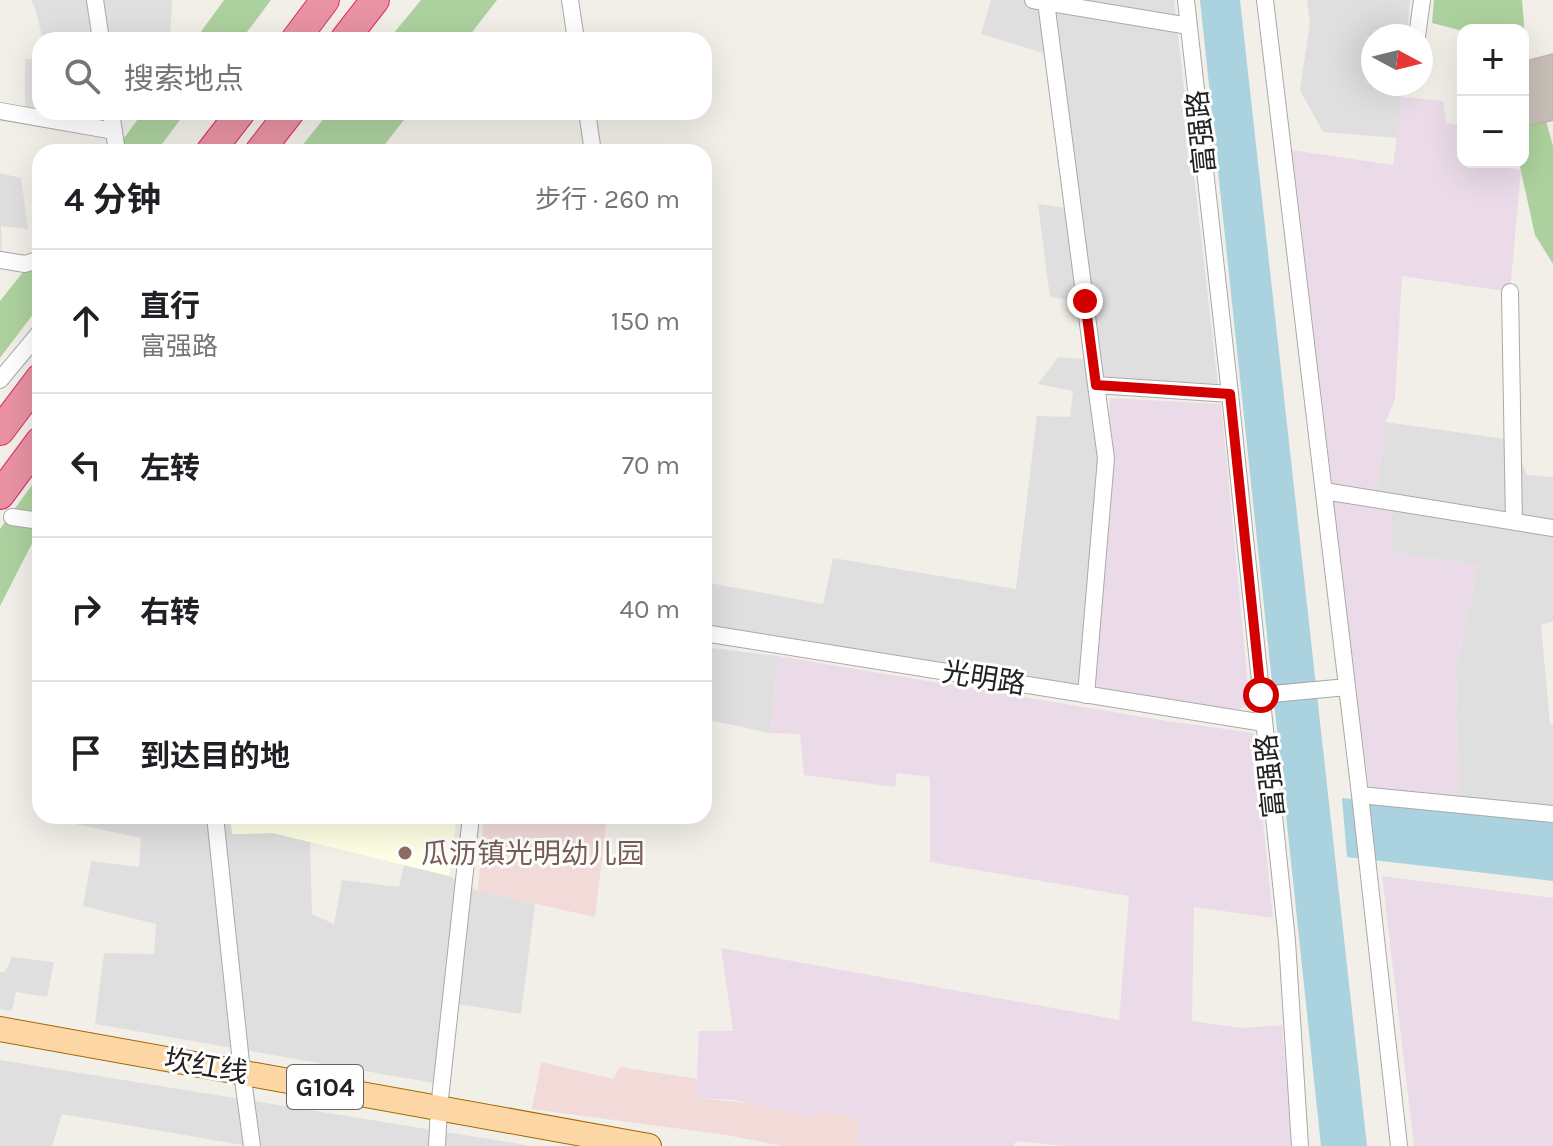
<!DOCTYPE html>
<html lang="zh">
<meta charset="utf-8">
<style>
body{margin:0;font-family:Karla,"Noto Sans SC",sans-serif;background:#f6f6f6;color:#202124}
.controls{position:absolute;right:24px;top:24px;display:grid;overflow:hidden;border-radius:16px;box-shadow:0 8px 32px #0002}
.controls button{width:72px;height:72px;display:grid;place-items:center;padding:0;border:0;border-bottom:2px solid #e0e0e0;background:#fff;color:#202124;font:40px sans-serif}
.compass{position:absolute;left:1361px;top:24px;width:72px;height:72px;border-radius:50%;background:#fff;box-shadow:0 8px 32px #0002;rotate:97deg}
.stop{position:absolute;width:24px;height:24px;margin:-18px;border:6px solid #d40000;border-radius:50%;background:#fff}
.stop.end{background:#d40000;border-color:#fff;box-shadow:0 2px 8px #0008}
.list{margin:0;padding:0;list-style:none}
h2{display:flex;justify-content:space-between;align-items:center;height:104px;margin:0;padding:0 32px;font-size:34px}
h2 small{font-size:26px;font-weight:400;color:#757577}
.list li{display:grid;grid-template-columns:52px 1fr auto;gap:24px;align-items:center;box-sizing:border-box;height:144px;padding:0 32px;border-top:2px solid #e0e0e0}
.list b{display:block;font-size:30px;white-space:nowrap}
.list p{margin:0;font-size:26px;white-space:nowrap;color:#757577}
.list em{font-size:26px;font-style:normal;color:#757577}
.icon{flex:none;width:44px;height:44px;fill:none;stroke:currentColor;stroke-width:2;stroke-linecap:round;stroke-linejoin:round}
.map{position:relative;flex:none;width:1553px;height:1146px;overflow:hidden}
.search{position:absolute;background:#fff;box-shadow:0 8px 32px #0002;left:32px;top:32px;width:680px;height:88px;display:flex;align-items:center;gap:20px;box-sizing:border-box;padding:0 28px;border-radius:24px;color:#757577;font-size:30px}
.panel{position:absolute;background:#fff;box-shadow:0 8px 32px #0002;left:32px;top:144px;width:680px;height:680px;border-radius:24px}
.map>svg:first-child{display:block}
</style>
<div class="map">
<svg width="1553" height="1146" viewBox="0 0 1553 1146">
<rect width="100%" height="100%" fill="#f2efe9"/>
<!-- residential -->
<path fill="#e0dfdf" d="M 31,0 L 172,0 L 170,40 L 43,40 L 35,8 Z
M 991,0 L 1174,0 L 1218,385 L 1107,379 L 1097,385 L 1106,458 L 1086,695 L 704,631 L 704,582 L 823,604 L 833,558 L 1016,589 L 1037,416 L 1070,417 L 1073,391 L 1038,384 L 1058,357 L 1083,359 L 1085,302 L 1050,297 L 1038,204 L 1072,209 L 1053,56 L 981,34 Z
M 1307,0 L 1410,0 L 1407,36 L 1373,36 L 1373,84 L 1403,84 L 1398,138 L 1323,132 L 1300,90 L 1310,22 Z
M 40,58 L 40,112 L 103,112 L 105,122 L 25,115 L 25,59 Z
M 0,173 L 21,178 L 28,229 L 1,226 L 2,254 L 0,254 Z
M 1385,422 L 1513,440 L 1527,475 L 1553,477 L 1553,621 L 1541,625 L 1550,724 L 1553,725 L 1553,809 L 1459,799 L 1456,668 L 1478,566 L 1392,552 L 1392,510 L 1377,492 Z
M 704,647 L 778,656 L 770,733 L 704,719 Z
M 52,816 L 230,816 L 232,834 L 273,833 L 310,842 L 312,914 L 334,924 L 342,880 L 399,887 L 404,865 L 449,876 L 478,891 L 535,904 L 521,1014 L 451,1003 L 434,1083 L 95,1024 L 104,953 L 154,954 L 156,924 L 83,906 L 91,861 L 139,867 L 141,838 L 52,819 Z
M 12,957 L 54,962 L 47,997 L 16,992 L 12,1011 L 0,1009 L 0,972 L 5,972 Z
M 0,1060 L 532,1146 L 248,1146 L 62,1114 L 52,1146 L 0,1146 Z"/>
<!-- commercial -->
<path fill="#f2dad9" d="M 484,816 L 607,816 L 595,917 L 478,891 Z
M 541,1062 L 613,1079 L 620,1067 L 698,1079 L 697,1098 L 819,1110 L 860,1119 L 858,1146 L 783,1146 L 726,1135 L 532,1109 Z"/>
<!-- industrial -->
<path fill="#ebdbe8" d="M 1402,97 L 1443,101 L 1446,123 L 1463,126 L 1463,162 L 1521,170 L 1510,292 L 1402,276 L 1395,399 L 1385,423 L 1377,492 L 1332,485 L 1292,150 L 1393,165 Z
M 1110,398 L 1221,404 L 1250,705 L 1218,716 L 1086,695 L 1098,599 Z
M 1333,501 L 1392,510 L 1392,552 L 1478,566 L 1456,668 L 1459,799 L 1369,790 Z
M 778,656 L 1167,721 L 1254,733 L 1273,918 L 1194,907 L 1192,1021 L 1242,1028 L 1282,1025 L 1292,1146 L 1063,1146 L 1016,1141 L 1014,1146 L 858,1146 L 860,1119 L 819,1110 L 815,1117 L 734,1100 L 696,1098 L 699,1031 L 733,1031 L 721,948 L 1119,1020 L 1129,896 L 930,862 L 930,777 L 897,773 L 895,787 L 804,775 L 800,734 L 770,733 Z
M 1382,876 L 1553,898 L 1553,1146 L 1414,1146 Z"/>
<!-- education -->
<path fill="#ffffe5" d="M 230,816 L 457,816 L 449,876 L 273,833 L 232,834 Z"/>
<!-- forest -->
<path fill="#add19e" d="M 224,0 L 271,0 L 241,40 L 195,40 Z
M 421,0 L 497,0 L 466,40 L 388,40 Z
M 1434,0 L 1522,0 L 1527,61 L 1523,62 L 1523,30 L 1463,31 L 1432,23 Z
M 143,112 L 186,112 L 156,152 L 114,152 Z
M 329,112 L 410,112 L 379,152 L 297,152 Z
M 1546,121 L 1553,146 L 1553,264 L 1535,235 L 1519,162 L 1523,162 L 1523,127 Z
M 40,251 L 40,305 L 0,358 L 0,301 Z
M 40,474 L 40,528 L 0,606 L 0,529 Z"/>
<!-- water -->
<path fill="#aad3df" d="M 1200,0 L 1240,0 L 1367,1146 L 1321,1146 Z
M 1342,798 L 1553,822 L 1553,881 L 1347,857 Z"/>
<!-- building -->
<path fill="#c7bfb8" stroke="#c4b6ab" stroke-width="2" d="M 1553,54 L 1553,120 L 1523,127 L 1523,62 Z"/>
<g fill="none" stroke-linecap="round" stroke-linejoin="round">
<!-- street casing -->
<g stroke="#a9a9a9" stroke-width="18">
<path id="street" d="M 95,0 L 101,40
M 570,0 L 576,40
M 1033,0 L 1189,26
M 1186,0 L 1230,394 L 1287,941 L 1300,1146
M 1265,0 L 1360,795 L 1399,1146
M 1046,2 L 1096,385 L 1230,394
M 1417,36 L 1422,0
M 0,111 L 114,131
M 111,112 L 117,152
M 587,112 L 593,152
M 0,260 L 25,264 L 40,259
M 1510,292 L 1514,522
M 0,380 L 40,332
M 1324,491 L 1553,528
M 12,517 L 40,521
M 704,633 L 1264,723
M 1086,695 L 1106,458 L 1096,385
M 1261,695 L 1347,687
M 1360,795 L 1553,814
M 215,816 L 242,1072 L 252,1146
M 437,1146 L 439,1108 L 471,816"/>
</g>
<!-- primary casing -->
<g stroke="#a06b00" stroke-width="26">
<path id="primary" d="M 0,1029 L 649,1146"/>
</g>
<!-- highway casing -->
<g stroke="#dc2a67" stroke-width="30">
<path id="highway" d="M 295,40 L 325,0
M 344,40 L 375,0
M 210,152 L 241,112
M 259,152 L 290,112
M 0,431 L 40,378
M 0,495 L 40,441"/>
</g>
<!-- street -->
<use href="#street" stroke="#fff" stroke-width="16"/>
<!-- primary -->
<use href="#primary" stroke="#fcd6a4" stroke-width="24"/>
<!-- highway -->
<use href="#highway" stroke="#e892a2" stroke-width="28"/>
</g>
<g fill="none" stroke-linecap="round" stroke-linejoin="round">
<!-- route -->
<path stroke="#d40000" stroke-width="10" d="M 1085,301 L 1096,385 L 1230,394 L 1261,695"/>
</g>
<!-- markers -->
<circle fill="#8d6e63" stroke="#fff" stroke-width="3" cx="405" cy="853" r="8"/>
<g text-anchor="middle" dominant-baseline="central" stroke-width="6" stroke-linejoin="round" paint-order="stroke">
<!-- shield labels -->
<rect fill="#fff" stroke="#646464" stroke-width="2" x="287" y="1065" width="76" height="44" rx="6"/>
<g font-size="26" font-weight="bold" fill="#222">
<text x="325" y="1087">G104</text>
</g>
<!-- street labels -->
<g font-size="28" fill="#222" stroke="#fff">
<text transform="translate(1201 132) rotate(-96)">富强路</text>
<text transform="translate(984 678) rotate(9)">光明路</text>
<text transform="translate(1270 776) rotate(-96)">富强路</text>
<text transform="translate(206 1066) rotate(10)">坎红线</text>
</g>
<!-- education labels -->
<g font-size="28" fill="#785e54" stroke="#fff" text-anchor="start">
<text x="421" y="853">瓜沥镇光明幼儿园</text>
</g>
</g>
</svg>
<div class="controls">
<button>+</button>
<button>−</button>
</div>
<svg class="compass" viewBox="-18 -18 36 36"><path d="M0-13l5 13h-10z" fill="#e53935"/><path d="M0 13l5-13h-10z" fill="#757577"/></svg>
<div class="stop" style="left:1261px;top:695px"></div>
<div class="stop end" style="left:1085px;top:301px"></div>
<div class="search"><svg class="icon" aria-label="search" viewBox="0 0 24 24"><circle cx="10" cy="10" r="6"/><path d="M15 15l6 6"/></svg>搜索地点</div>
<section class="panel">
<h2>4 分钟<small>步行 · 260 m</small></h2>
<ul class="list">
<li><svg class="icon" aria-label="ahead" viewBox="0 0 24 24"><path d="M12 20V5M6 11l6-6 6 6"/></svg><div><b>直行</b><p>富强路</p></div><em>150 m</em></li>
<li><svg class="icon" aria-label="left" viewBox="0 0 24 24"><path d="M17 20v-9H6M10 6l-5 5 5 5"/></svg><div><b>左转</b></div><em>70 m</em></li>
<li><svg class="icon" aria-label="right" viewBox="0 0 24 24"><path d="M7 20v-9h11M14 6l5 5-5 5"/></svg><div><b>右转</b></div><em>40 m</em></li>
<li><svg class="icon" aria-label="arrive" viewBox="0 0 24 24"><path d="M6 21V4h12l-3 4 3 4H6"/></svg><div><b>到达目的地</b></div></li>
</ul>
</section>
</div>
